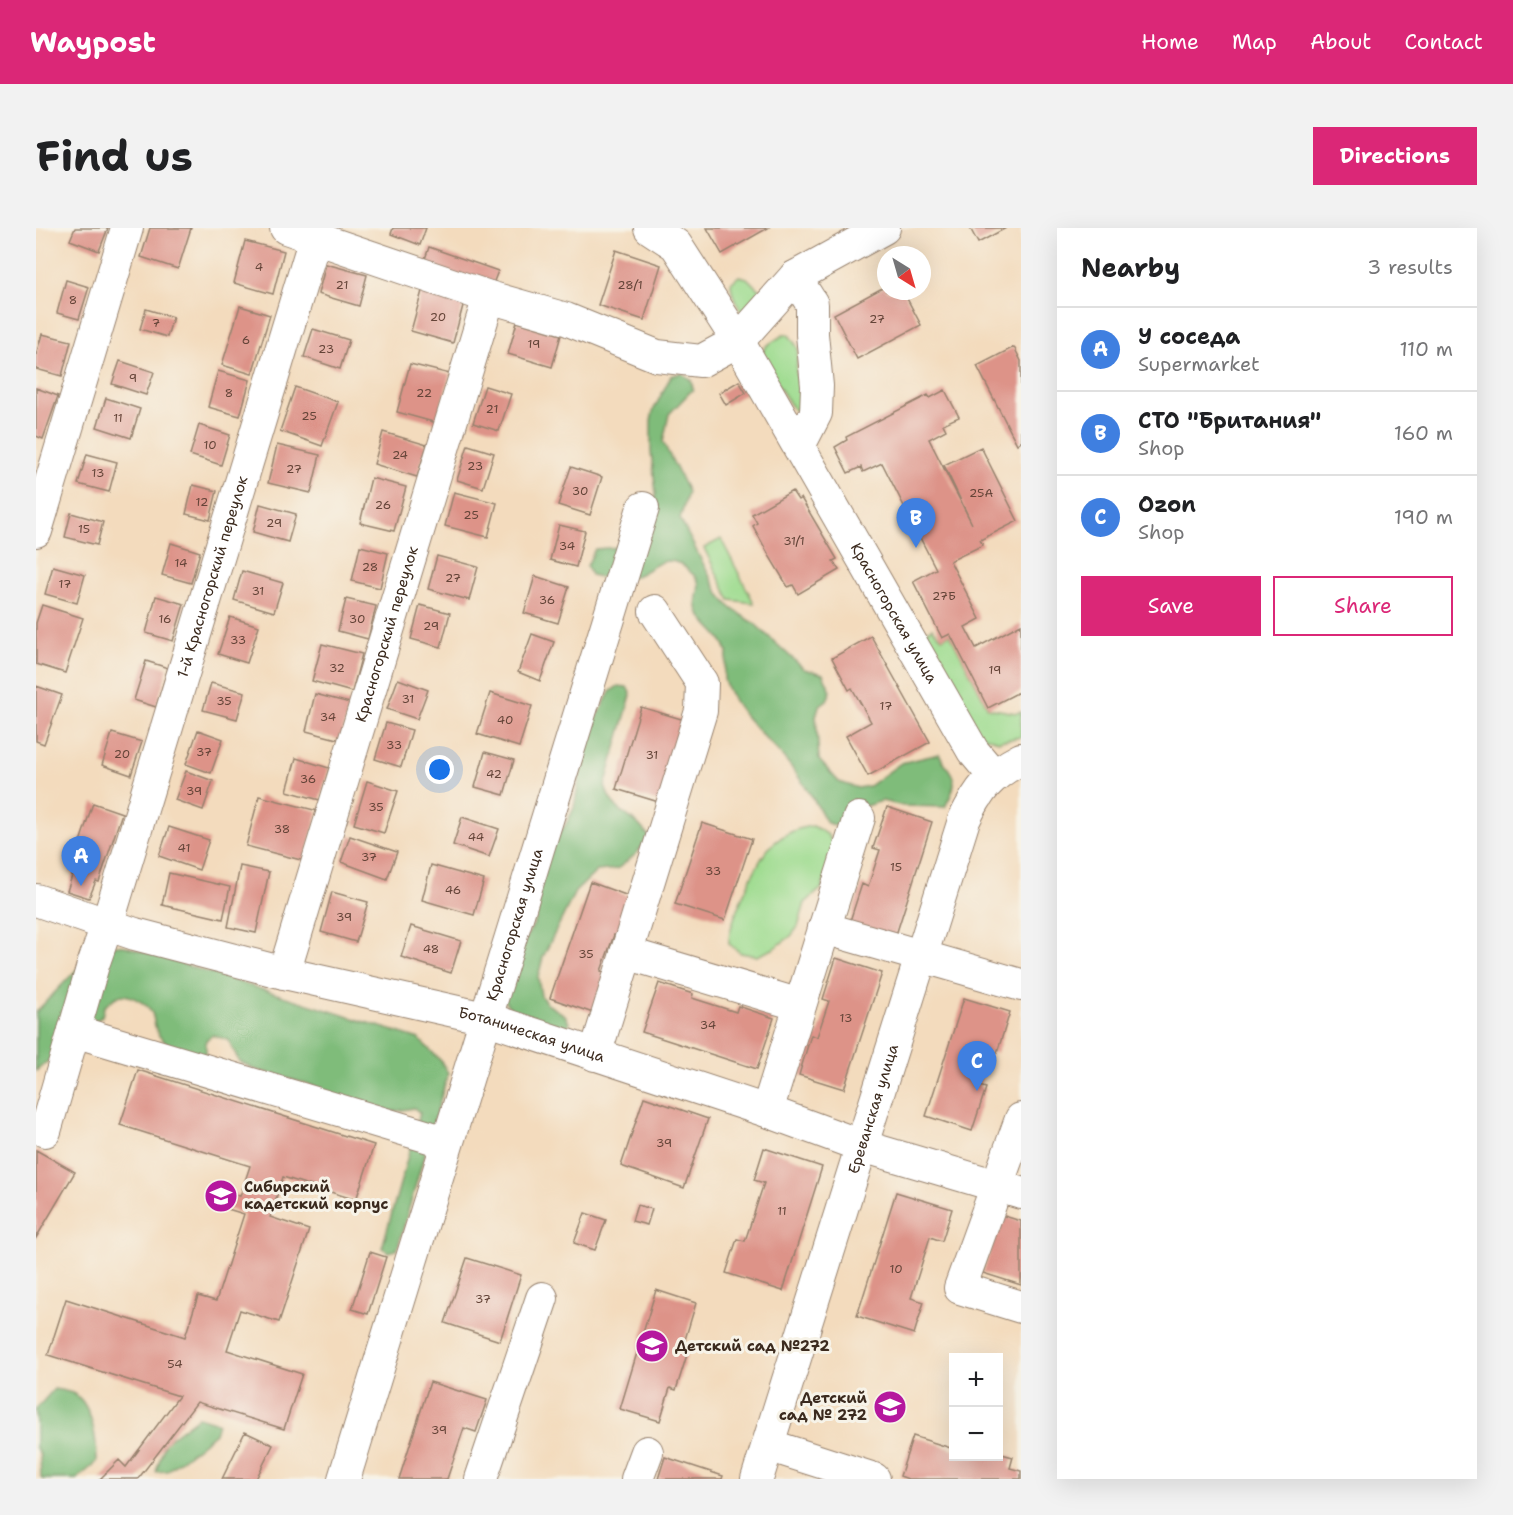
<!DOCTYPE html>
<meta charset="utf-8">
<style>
body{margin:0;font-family:"Shantell Sans",sans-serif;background:#f2f2f2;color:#202124}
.controls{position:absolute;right:18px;bottom:18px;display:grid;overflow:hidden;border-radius:0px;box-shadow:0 6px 24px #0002}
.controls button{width:54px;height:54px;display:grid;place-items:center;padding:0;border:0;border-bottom:2px solid #e0e0e0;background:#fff;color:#202124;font:30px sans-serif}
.compass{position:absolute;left:841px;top:18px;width:54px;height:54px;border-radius:50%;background:#fff;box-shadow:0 6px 24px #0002;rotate:143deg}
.you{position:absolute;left:404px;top:542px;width:21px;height:21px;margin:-15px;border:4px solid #fff;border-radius:50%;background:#1a73e8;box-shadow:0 0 0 9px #1a73e833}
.badge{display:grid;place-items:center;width:39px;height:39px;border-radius:50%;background:#db2777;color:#fff;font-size:20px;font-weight:700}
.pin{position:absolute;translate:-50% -50px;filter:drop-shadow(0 2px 3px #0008)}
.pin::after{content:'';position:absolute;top:32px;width:21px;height:18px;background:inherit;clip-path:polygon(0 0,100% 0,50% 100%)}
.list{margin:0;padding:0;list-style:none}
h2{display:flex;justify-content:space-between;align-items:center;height:78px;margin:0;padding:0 24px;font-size:26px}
h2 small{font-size:20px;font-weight:400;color:#757577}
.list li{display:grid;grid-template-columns:39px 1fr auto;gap:18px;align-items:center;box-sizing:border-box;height:84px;padding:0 24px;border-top:2px solid #e0e0e0}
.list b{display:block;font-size:22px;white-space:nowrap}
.list p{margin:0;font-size:20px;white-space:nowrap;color:#757577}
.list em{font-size:20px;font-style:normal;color:#757577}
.actions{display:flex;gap:12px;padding:18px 24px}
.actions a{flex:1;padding:14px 0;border:2px solid #db2777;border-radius:0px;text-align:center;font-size:21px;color:#db2777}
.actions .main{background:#db2777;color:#fff}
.map{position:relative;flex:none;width:985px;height:1251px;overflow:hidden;border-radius:0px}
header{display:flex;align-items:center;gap:36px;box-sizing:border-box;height:84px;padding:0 30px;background:#db2777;color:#fff}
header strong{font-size:28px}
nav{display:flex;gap:33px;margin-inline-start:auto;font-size:21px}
.intro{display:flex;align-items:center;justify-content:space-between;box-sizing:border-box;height:144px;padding:0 36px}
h1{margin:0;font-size:42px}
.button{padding:15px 27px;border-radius:0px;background:#db2777;color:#fff;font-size:21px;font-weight:700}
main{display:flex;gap:36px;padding:0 36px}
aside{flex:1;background:#fff;border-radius:0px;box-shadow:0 6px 24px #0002}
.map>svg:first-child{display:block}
</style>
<header>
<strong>Waypost</strong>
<nav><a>Home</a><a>Map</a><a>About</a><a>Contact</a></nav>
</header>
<div class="intro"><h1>Find us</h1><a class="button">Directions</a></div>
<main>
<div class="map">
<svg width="985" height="1251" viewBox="0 0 985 1251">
<rect width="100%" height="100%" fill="#f7f3e8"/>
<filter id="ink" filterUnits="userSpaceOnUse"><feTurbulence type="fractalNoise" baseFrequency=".0167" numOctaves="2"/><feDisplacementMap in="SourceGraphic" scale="12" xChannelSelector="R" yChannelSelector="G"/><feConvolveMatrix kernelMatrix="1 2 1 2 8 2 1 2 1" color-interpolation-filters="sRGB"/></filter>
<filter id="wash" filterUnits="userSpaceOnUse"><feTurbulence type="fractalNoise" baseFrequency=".008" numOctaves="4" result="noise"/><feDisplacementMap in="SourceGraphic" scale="24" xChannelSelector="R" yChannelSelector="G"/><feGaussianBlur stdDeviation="1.35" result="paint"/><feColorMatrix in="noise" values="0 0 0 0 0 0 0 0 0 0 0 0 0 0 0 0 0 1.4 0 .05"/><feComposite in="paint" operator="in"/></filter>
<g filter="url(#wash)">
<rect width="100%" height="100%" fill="#f3dbbd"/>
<!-- green -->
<path fill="#9fdc90" stroke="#6d8357" stroke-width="1.5" d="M 703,48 L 711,50 L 722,61 L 737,69 L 712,92 C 703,81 695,69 695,55 Z
M 747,107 L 753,107 L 762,120 L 760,147 L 769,172 L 764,182 L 758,182 L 724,129 L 730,118 Z
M 685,311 L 718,375 L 694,372 L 668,320 Z
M 896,400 L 906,410 L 914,406 L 952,480 L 980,485 L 985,484 L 985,509 L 963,513 L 939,506 L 884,407 Z
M 777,598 L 791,606 L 799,618 L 786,660 L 769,675 L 762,699 L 755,708 L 737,721 L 721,728 L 705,725 L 693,716 C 691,698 722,630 735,618 C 746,607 762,599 777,598 Z"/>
<!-- forest -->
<path fill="#7fbc7a" stroke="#5d734c" stroke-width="1.5" d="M 645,145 L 655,152 L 657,161 L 633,186 L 627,214 L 652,264 L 644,291 L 683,366 L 695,380 L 719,396 L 768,441 L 787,446 L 795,463 L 791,472 L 783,478 L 780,488 L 783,532 L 803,554 L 822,560 L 833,558 L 865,535 L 903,526 C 919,552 924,551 909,579 L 867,578 L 846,573 L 826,579 L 802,598 L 791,595 C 777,569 760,542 739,520 C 721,501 699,481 689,455 C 685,444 692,435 691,424 C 688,408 668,398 662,383 C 655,366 673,358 653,343 C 650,340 646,336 642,335 C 623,327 612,346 596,349 C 584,352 567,351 555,347 L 551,338 L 559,321 L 598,318 L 614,296 L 620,265 L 615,224 L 615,193 L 617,183 L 635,148 Z
M 582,458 L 591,459 L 595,467 L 569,558 C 575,579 586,583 601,595 C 605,599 610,605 614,610 L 600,626 L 581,641 L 561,643 L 539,664 L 507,729 L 502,749 L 505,768 L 511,776 L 529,787 L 533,795 L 530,804 L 481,790 L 469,773 L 466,752 L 500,692 L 501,682 L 489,644 L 529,598 L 538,580 L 551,509 L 574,464 Z
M 79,717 L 89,718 L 383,811 L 405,833 L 412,845 L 361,1022 L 353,1024 L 346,1020 L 384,885 L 378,880 L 355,884 L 310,873 L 272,856 L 217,841 L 203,833 L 192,812 L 177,807 L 170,812 L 170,828 C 156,825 136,822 126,811 C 118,804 119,793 116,785 C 113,777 97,768 88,767 C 81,766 74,774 68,779 L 66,788 L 0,843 L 0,784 L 45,737 Z
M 18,1161 C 23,1162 31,1163 36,1165 C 57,1174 61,1216 61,1234 L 41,1251 L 6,1251 L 5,1249 L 4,1227 L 0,1220 L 0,1181 Z
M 162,1189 L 182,1195 L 179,1205 L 161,1220 L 131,1243 L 120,1244 L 129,1214 Z"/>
<g id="blocks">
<!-- building -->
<path fill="#dd9388" d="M 39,0 L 72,0 L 63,23 L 34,12 Z
M 114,0 L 155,0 L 142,41 L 105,29 Z
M 357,0 L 390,0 L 384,17 L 355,6 Z
M 671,0 L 732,0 L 686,26 Z
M 934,0 L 970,0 L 942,15 Z
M 209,13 L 248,23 L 237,66 L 198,55 Z
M 393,19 L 462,43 L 455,61 L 387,37 Z
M 580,22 L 625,37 L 608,92 L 562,77 Z
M 290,36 L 331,47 L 323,78 L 282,66 Z
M 30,52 L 53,59 L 43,91 L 21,85 Z
M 850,58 L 850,63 L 867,63 L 885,97 L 821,131 L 798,86 Z
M 386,63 L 428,74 L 417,115 L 375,103 Z
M 204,78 L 234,87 L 216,146 L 186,137 Z
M 110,81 L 137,89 L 131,109 L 104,101 Z
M 481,94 L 525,107 L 516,139 L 472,126 Z
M 277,101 L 313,112 L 304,141 L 268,129 Z
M 6,106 L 35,113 L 26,148 L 0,141 L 0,127 Z
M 978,119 L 985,133 L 985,213 L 981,216 L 941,138 Z
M 84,133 L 118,144 L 110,167 L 76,156 Z
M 374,136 L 414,146 L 401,195 L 361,184 Z
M 182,143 L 214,152 L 204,188 L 172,179 Z
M 703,153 L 710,165 L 690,177 L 683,165 Z
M 449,158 L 475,166 L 463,203 L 437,195 Z
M 259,159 L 302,174 L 286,218 L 244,203 Z
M 0,160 L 22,168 L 7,211 L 0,208 Z
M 909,162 L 923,189 L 907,196 L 910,202 L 893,211 L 936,296 L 908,237 L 945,219 L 982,293 L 944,312 L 947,317 L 914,333 L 944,391 L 929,399 L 940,420 L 985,396 L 985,463 L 952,480 L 914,406 L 906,410 L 877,353 L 900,341 L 846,235 L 827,244 L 825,239 L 812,245 L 799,219 L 811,212 L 810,209 L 892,167 L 894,170 Z
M 70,170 L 104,181 L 95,210 L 61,199 Z
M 163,197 L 194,207 L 185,237 L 154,227 Z
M 347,204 L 391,217 L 381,249 L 338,236 Z
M 241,217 L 284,227 L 275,265 L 232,255 Z
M 432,217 L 458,225 L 447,260 L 421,252 Z
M 51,226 L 81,234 L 73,264 L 42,256 Z
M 535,239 L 566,249 L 554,287 L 522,277 Z
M 335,250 L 370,259 L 358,303 L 324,295 Z
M 157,257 L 181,263 L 174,292 L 150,286 Z
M 756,263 L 762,272 L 765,270 L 801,331 L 797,333 L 803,342 L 762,366 L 757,357 L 752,359 L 734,329 L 717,298 L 721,295 L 716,286 Z
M 418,264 L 461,275 L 452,309 L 409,298 Z
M 224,276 L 260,286 L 252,314 L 217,304 Z
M 35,285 L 67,294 L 61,317 L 29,309 Z
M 523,297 L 549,303 L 540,339 L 514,332 Z
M 135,315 L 164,324 L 155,355 L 126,347 Z
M 324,318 L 352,325 L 344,360 L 316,353 Z
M 401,328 L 442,339 L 433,372 L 392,361 Z
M 17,338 L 49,347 L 41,375 L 9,366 Z
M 206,343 L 247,355 L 238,384 L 198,372 Z
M 499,348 L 533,359 L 522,395 L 488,385 Z
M 120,368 L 148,376 L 137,413 L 110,405 Z
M 310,371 L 340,378 L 332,411 L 302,403 Z
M 6,377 L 47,390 L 29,445 L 0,436 L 0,395 Z
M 384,377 L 414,385 L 405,419 L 375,411 Z
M 194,389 L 223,398 L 211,435 L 182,426 Z
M 496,406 L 518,414 L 504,453 L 482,444 Z
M 835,408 L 894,514 L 832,548 L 810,508 L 835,494 L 816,460 L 813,462 L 796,430 Z
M 286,416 L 326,426 L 316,464 L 276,453 Z
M 110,433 L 132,440 L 120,479 L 98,472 Z
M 362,451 L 392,462 L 381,491 L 351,481 Z
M 175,455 L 209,464 L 201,491 L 167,482 Z
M 0,458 L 26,467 L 8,516 L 0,513 Z
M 454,465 L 496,478 L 483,519 L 441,506 Z
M 279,466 L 314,475 L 305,512 L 270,503 Z
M 605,479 L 652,493 L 626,575 L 580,561 Z
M 350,495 L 376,502 L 365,539 L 339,531 Z
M 162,502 L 187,511 L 175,545 L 150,536 Z
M 76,505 L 106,514 L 95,547 L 66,537 Z
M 449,524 L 478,532 L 468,567 L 439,559 Z
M 260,530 L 293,540 L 284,572 L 251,563 Z
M 150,543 L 177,553 L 167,582 L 139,572 Z
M 331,553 L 362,563 L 348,605 L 318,596 Z
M 223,568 L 282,583 L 269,633 L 210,618 Z
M 57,575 L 86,585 L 63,654 L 60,653 L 53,670 L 31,663 L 37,645 L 34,644 Z
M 851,579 L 896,594 L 859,710 L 813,696 L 826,656 L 832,659 L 844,622 L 837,620 Z
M 426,589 L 463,601 L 453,629 L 417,617 Z
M 666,595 L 716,611 L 689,692 L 639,676 Z
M 133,599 L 173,612 L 163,642 L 123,628 Z
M 314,608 L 361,624 L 351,651 L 305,634 Z
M 395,637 L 448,652 L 438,687 L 386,672 Z
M 204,638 L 233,644 L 220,705 L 192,699 Z
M 133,645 L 194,659 L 187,691 L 126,677 Z
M 554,654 L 598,670 L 584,709 L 578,707 L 565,743 L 571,745 L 557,785 L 514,770 Z
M 296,664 L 332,674 L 320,714 L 285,704 Z
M 375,698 L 425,713 L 415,745 L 365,729 Z
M 800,730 L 846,745 L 808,861 L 763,847 L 775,807 L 781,809 L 793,773 L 787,771 Z
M 623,755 L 657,766 L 656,770 L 700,784 L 702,778 L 738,790 L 721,841 L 606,804 Z
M 928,770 L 974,784 L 961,825 L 955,823 L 943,858 L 950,860 L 936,903 L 890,888 Z
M 102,842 L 338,917 L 320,972 L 247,949 L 234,989 L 273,1002 L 243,1094 L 204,1082 L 191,1122 L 266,1146 L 248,1201 L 161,1174 L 102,1251 L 64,1251 L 83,1232 L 90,1239 L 143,1168 L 12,1127 L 30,1071 L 149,1109 L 162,1068 L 180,1073 L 208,986 L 185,979 L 189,963 L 204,968 L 214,938 L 84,897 Z
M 608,869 L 672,891 L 648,960 L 585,938 Z
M 728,920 L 786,939 L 747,1063 L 690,1045 L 701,1011 L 709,1013 L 728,955 L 718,952 Z
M 0,922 L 39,944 L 0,1010 Z
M 860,964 L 916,981 L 906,1013 L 894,1009 L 875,1070 L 888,1074 L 878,1106 L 821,1088 Z
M 601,977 L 616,981 L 611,997 L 596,993 Z
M 549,985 L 570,992 L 559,1022 L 538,1015 Z
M 965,987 L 985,993 L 985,1057 L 947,1045 Z
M 334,1024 L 350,1029 L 332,1086 L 316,1081 Z
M 431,1030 L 485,1047 L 464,1113 L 409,1095 Z
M 620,1062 L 660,1075 L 648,1115 L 654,1117 L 640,1162 L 634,1160 L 624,1193 L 584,1181 Z
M 394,1154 L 451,1172 L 440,1204 L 428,1200 L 411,1251 L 363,1251 Z
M 209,1204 L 237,1217 L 220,1251 L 186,1251 Z
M 877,1208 L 918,1221 L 918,1228 L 962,1228 L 962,1225 L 977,1229 L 974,1240 L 985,1243 L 985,1251 L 872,1251 L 864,1248 Z
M 629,1229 L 687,1248 L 686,1251 L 622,1251 Z"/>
</g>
</g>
<g filter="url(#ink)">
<use href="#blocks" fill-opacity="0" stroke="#97826e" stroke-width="1.5"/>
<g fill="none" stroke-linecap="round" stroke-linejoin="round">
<!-- minor casing -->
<g stroke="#97826e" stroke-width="34">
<g id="minor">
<path d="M 250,0 L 453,69 L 530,91 L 621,128 L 665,133 L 702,113 L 759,49 L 848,0"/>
<path id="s1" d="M 614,0 L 640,17 L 702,113 L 937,523 L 958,548"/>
<path d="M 759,49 L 776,76 L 776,106 L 781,158 L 780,185 L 763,218"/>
<path d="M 0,303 L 91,0"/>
<path id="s2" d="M 0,672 L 99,706 L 248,745 L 449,790 L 731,883 L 826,918 L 985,965"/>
<path d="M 788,700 L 985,757"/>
<path d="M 590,725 L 764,777"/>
<path id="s3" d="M 248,745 L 453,69"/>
<path d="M 38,803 L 410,914"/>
<path d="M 559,827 L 665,483 L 666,455 L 619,383"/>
<path d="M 731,883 L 823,590"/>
<path d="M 985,891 L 924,1060 L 985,1079"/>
<path id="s4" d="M 9,903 L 57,737 L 71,697 L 282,0"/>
<path d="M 732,1217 L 838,1251"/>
<path id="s5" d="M 308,1251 L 607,280"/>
<path d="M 445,1251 L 506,1070"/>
<path d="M 601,1251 L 611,1224"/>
<path id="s6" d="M 721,1251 L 928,592 C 943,561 954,547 985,531"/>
</g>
</g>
<!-- minor -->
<use href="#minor" stroke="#fff" stroke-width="32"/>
</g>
</g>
<!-- icons -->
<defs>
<g id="school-disc" transform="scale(1.725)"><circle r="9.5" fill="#b5179e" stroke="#f7f3e8"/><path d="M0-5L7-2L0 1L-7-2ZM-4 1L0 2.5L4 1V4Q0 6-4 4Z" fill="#fff"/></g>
</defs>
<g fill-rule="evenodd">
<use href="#school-disc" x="185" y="968"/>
<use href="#school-disc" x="616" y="1118"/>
<use href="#school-disc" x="854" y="1179"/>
</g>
<g text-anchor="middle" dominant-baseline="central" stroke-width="6" stroke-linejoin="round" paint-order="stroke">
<!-- number labels -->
<g font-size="12" fill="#644438">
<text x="223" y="39">4</text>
<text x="306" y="57">21</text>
<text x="594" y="57">28/1</text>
<text x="37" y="72">8</text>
<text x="402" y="89">20</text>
<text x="841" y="91">27</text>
<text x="120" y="95">7</text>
<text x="210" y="112">6</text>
<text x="498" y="116">19</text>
<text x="290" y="121">23</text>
<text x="97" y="150">9</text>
<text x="193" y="165">8</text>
<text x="388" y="165">22</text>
<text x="456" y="181">21</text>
<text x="273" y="188">25</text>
<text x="82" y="190">11</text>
<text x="174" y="217">10</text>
<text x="364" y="227">24</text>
<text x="439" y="238">23</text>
<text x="258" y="241">27</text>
<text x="62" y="245">13</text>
<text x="544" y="263">30</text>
<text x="945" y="265">25А</text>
<text x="166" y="274">12</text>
<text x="347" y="277">26</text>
<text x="435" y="287">25</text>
<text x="238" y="295">29</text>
<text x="48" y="301">15</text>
<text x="758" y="313">31/1</text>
<text x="531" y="318">34</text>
<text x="145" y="335">14</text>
<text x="334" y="339">28</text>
<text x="417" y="350">27</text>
<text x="29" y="356">17</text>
<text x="222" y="363">31</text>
<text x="908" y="368">27Б</text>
<text x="511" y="372">36</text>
<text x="129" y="391">16</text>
<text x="321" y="391">30</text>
<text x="395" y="398">29</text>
<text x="202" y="412">33</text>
<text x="301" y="440">32</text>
<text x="959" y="442">19</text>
<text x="372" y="471">31</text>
<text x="188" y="473">35</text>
<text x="850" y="478">17</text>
<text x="292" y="489">34</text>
<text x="469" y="492">40</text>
<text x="358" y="517">33</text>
<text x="168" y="524">37</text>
<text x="86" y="526">20</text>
<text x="616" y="527">31</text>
<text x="458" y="546">42</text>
<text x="272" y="551">36</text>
<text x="158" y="563">39</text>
<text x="340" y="579">35</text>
<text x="246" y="601">38</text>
<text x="440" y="609">44</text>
<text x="148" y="620">41</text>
<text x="333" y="629">37</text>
<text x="860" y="639">15</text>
<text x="677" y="643">33</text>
<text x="417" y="662">46</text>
<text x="308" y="689">39</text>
<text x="395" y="721">48</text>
<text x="550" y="726">35</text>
<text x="810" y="790">13</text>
<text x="672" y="797">34</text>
<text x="628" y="915">39</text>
<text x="746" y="983">11</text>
<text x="860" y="1041">10</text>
<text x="447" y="1071">37</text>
<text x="139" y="1136">54</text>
<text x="403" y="1202">39</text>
</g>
<!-- street labels -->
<g font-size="15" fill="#3b2a1e" stroke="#f7f3e8">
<text stroke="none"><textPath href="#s4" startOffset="579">1-й Красногорский переулок</textPath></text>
<text stroke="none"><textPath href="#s1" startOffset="459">Красногорская улица</textPath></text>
<text stroke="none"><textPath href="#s3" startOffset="354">Красногорский переулок</textPath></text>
<text stroke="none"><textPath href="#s5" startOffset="580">Красногорская улица</textPath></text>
<text stroke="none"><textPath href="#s2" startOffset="514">Ботаническая улица</textPath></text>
<text stroke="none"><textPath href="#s6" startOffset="388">Ереванская улица</textPath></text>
</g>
<!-- poi labels -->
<g font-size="15" font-weight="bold" fill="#3b2a1e" stroke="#f7f3e8" text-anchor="start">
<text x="208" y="959">Сибирский<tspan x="208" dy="17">кадетский корпус</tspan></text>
<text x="639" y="1118">Детский сад №272</text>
<text x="831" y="1170" text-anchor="end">Детский<tspan x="831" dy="17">сад № 272</tspan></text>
</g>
</g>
</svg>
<div class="controls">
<button>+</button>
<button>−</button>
</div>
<svg class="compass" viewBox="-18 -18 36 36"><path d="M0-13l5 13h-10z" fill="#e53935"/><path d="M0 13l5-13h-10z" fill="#757577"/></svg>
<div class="you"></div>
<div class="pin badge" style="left:45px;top:658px;background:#3f7fe0">A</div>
<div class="pin badge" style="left:880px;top:320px;background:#3f7fe0">B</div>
<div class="pin badge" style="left:941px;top:863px;background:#3f7fe0">C</div>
</div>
<aside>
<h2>Nearby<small>3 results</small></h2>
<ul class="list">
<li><span class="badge" style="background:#3f7fe0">A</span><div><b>У соседа</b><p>Supermarket</p></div><em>110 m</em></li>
<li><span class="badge" style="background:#3f7fe0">B</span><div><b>СТО &quot;Британия&quot;</b><p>Shop</p></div><em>160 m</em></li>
<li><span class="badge" style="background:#3f7fe0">C</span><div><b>Ozon</b><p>Shop</p></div><em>190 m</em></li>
</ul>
<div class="actions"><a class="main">Save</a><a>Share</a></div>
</aside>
</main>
